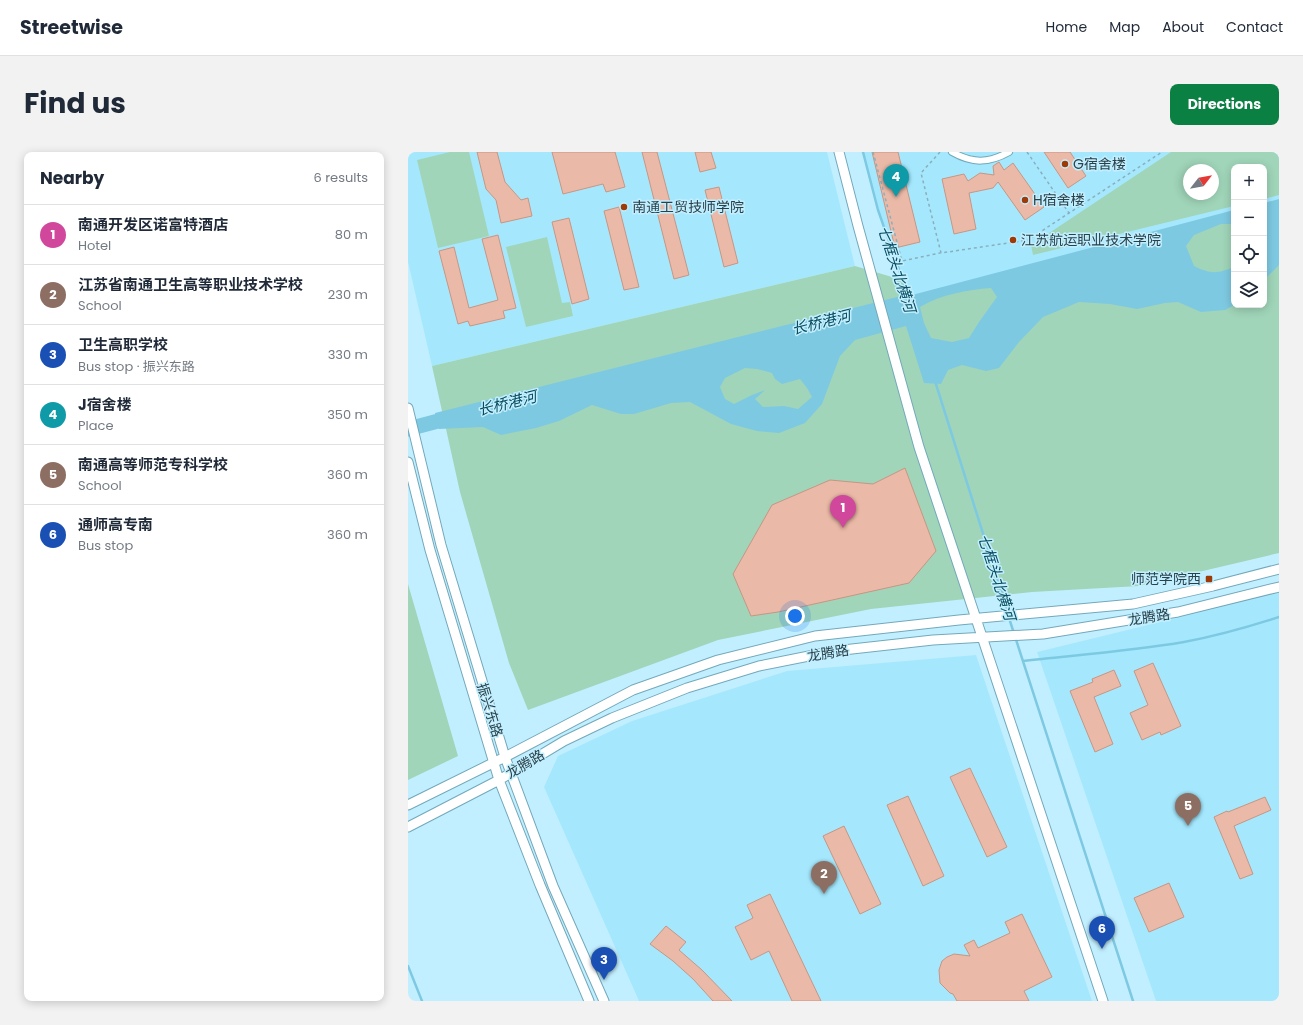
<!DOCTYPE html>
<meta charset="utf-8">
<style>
body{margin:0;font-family:Poppins,"Noto Sans SC",sans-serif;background:#f2f2f3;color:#1f2937}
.controls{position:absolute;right:12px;top:12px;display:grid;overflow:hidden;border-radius:8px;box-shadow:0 2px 10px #0003}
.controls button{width:36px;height:36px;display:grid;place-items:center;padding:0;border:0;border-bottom:1px solid #e0e1e3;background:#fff;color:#1f2937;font:20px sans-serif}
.compass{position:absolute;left:775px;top:12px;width:36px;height:36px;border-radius:50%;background:#fff;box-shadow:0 2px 10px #0003;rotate:59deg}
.you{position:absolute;left:387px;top:464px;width:14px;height:14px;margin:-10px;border:3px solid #fff;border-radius:50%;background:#1a73e8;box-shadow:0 0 0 6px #1a73e833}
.badge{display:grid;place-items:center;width:26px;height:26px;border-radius:50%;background:#0b8043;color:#fff;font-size:13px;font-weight:700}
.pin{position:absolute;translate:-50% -33px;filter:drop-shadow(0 1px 2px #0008)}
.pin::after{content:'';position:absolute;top:21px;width:14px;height:12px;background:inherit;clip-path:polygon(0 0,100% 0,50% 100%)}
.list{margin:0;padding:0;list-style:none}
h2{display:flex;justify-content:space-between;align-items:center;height:52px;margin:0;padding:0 16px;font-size:17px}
h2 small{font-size:13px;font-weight:400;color:#747a83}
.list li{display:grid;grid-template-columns:26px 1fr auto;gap:12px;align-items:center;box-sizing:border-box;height:60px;padding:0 16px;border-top:1px solid #e0e1e3}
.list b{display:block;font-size:15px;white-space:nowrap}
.list p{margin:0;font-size:13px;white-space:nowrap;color:#747a83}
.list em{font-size:13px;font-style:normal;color:#747a83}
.icon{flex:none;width:22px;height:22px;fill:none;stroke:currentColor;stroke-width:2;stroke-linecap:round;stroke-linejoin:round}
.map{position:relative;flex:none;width:871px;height:849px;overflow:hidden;border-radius:8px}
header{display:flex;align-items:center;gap:24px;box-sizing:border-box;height:56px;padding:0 20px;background:#fff;border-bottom:1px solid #e0e1e3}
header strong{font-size:19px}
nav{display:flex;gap:22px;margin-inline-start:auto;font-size:14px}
.intro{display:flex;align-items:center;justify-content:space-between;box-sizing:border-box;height:96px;padding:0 24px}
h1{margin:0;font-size:28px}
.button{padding:10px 18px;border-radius:8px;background:#0b8043;color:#fff;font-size:14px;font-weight:700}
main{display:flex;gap:24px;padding:0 24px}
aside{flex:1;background:#fff;border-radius:8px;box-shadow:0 2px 10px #0003}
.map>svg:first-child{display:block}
</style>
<header>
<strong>Streetwise</strong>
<nav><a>Home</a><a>Map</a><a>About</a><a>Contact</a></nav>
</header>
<div class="intro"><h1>Find us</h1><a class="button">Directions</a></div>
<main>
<aside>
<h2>Nearby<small>6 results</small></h2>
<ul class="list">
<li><span class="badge" style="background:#d1479c">1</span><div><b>南通开发区诺富特酒店</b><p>Hotel</p></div><em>80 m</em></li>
<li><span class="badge" style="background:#8d6e63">2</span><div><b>江苏省南通卫生高等职业技术学校</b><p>School</p></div><em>230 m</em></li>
<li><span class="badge" style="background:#1a4fb4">3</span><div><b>卫生高职学校</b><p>Bus stop · 振兴东路</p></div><em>330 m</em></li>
<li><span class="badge" style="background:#0f9aa8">4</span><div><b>J宿舍楼</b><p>Place</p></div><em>350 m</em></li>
<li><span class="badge" style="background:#8d6e63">5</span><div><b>南通高等师范专科学校</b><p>School</p></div><em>360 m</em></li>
<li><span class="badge" style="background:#1a4fb4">6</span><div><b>通师高专南</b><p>Bus stop</p></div><em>360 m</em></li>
</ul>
</aside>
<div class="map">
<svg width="871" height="849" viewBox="0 0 871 849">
<rect width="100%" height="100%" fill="#c2efff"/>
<!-- built -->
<path fill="#a5e8fe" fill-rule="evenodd" d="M 0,0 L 419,0 L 447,114 L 24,214 L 0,110 Z
M 455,0 L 871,0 L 871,52 L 856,56 L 856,15 L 826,15 L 826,63 L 501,147 L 470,58 ZM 781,18 L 805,18 L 805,42 L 781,42 Z
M 871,441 L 871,849 L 748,849 L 629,500 Z
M 568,503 L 684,849 L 231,849 L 136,635 L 150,604 L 224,569 L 379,519 Z"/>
<!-- green -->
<path fill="#a0d5b9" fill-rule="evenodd" d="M 42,0 L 61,0 L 81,84 L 30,96 L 9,8 Z
M 763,0 L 871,0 L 871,43 L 856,47 L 856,15 L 826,15 L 826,54 L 625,103 L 623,93 ZM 781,18 L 805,18 L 805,42 L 781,42 Z
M 871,52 L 871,401 L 731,434 L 624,440 L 463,457 L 310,488 L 120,558 L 101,511 L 52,340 L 24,214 L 447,114 L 494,128 L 501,146 L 826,63 L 826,153 L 856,153 L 856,56 Z
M 139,85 L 154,151 L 162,150 L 165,164 L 118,175 L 98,95 Z
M 0,432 L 50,604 L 0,628 Z"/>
<!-- water -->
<path fill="#7ec9e2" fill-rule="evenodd" d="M 871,47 L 871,113 L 856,128 L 856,51 Z
M 826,58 L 826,72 L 813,72 L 786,83 L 778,94 L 786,114 C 802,122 809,122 826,115 L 826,153 L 817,158 L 793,160 L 770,150 L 757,151 L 729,157 L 702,152 L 671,150 L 635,165 L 611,190 L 591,216 L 578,219 L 554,213 L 540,218 L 533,232 L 516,231 L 498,174 L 447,188 L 432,204 L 414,252 L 397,271 L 371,281 L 349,279 L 323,272 L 282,250 L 263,251 L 226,262 L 213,262 L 184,253 L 151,269 L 128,276 L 93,283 L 75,275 L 31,277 L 27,261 L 489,145 L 504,143 ZM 583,136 L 589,145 L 571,170 L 561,186 L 544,190 L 523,186 L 516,171 L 512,155 C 534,142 559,138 583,136 ZM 337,216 L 349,217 L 364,221 L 367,227 L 374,232 L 392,227 L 399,236 L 404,245 L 390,257 L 376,254 L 355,255 L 347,247 L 357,238 L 344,243 L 326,252 L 317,247 L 312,235 L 317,226 Z"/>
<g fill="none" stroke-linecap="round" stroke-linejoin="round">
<!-- stream -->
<path stroke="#7ec9e2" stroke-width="2.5" d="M 455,0 L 470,58 L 501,146
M 527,229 L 600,461
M 601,466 L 725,849
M 615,509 C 669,503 723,499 776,490 C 808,484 840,475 871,465
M 0,814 L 14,849"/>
<!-- river -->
<path stroke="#7ec9e2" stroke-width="15" d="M 0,277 L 49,264"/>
</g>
<!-- building -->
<path fill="#ebb9a7" stroke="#c69684" d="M 69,0 L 89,0 L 97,30 L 113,48 L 120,46 L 124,64 L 93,71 L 88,48 L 78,37 Z
M 144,0 L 207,0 L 217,35 L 198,40 L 195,32 L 155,42 Z
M 234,0 L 249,0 L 281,123 L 266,127 Z
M 287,0 L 303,0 L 308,16 L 292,20 Z
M 464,0 L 490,0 L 512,90 L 487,96 Z
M 636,0 L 662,0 L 678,24 L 660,36 Z
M 591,10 L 596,18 L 605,11 L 636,55 L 617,68 L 590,30 L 585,36 L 561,41 L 568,77 L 546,82 L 534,27 L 556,22 L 560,29 L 572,21 L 586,23 L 585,14 Z
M 311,35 L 330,111 L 316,115 L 297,38 Z
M 211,55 L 231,135 L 216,138 L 196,59 Z
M 161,66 L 181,147 L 164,152 L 144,70 Z
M 90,83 L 108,156 L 95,159 L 97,166 L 62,174 L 60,169 L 50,172 L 31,99 L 46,95 L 61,156 L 90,148 L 74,87 Z
M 497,316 L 528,399 L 501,431 L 370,460 L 343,464 L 325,422 L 364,353 L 422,328 L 465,332 Z
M 745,511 L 773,574 L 753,583 L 752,580 L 734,588 L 722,561 L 740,553 L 726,519 Z
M 706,518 L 713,534 L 686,545 L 705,592 L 687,600 L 662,539 L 685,530 L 684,527 Z
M 562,616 L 599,695 L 579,705 L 542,625 Z
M 500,644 L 536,724 L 515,734 L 479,653 Z
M 857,645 L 863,658 L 826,674 L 845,722 L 832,727 L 806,665 L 819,659 L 820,660 Z
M 436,674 L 473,752 L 452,762 L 415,684 Z
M 761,731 L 776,765 L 741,780 L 726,746 Z
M 362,742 L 413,849 L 384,849 L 361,799 L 343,808 L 327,775 L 345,766 L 339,753 Z
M 614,762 L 644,825 L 616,839 L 621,849 L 549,849 L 545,842 L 542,841 L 532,831 L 531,818 L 534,809 L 539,805 L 546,802 L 562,804 L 556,793 L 566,788 L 570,796 L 602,781 L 597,770 Z
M 258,774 L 278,790 L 271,798 L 294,818 L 324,849 L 305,849 L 285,827 L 265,809 L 242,792 Z"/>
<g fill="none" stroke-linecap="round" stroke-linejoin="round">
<!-- street casing -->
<g stroke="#72a9bb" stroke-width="8">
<path id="street" d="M 544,0 C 565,12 581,11 601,0"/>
</g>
<!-- secondary casing -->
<g stroke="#72a9bb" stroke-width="11">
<path id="secondary" d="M 431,0 L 450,74 L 511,295 L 695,849
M 0,256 L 33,393 L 97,605 L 145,734 L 196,849
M 0,310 L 22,398 L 91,628 L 132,733 L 181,849
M 0,653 L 97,605 L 225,538 L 310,508 L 407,484 L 551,468 L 725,452 L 805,434 L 871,417
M 0,675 L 91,628 L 156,589 L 204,566 L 279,536 L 351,514 L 426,499 L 525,488 L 635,482 L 770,460 L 871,435"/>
</g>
<!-- path -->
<path stroke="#8aafbc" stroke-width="1.5" stroke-dasharray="3 3" stroke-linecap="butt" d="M 465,0 L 494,109 L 532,101
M 532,0 L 513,21 L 533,101 L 620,88 L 754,0
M 619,0 L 661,61"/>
<!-- street -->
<use href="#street" stroke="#fff" stroke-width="6"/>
<!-- secondary -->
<use href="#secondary" stroke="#fff" stroke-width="9"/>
</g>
<!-- markers -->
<g fill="#9e3a08" stroke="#c2efff" stroke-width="1.5">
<circle cx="657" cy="12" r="4"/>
<circle cx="617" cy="48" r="4"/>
<circle cx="216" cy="55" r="4"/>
<circle cx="605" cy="88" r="4"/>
<rect x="797" y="423" width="8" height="8" rx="2"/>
</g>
<g text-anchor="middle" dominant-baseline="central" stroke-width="3" stroke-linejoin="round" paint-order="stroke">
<!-- poi labels -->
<g font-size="14" fill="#2a4149" stroke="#c2efff" text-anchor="start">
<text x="665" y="12">G宿舍楼</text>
<text x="625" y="48">H宿舍楼</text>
<text x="224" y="55">南通工贸技师学院</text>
<text x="613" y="88">江苏航运职业技术学院</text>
<text x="793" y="427" text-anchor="end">师范学院西</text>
</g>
<!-- street labels -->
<g font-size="14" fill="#2a4149" stroke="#c2efff">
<text transform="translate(741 465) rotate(-9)">龙腾路</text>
<text transform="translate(420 501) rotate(-9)">龙腾路</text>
<text transform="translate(82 558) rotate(73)">振兴东路</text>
<text transform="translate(117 612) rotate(-31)">龙腾路</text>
</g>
<!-- water labels -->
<g font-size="15" font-style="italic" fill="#074b5c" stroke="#c2efff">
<text transform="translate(489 117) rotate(72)">七框头北横河</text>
<text transform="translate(413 170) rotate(-14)">长桥港河</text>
<text transform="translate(99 251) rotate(-14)">长桥港河</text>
<text transform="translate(589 425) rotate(72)">七框头北横河</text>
</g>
</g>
</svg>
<div class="controls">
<button>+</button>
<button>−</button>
<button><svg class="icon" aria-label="locate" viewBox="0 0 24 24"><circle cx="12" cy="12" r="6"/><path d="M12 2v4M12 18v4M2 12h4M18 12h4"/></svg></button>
<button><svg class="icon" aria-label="layers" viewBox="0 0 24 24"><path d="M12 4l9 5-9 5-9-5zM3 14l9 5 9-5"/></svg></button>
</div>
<svg class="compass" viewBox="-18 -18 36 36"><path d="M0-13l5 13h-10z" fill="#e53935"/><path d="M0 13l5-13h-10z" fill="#747a83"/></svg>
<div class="you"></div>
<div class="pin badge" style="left:435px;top:376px;background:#d1479c">1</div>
<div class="pin badge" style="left:416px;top:742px;background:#8d6e63">2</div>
<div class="pin badge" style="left:196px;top:828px;background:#1a4fb4">3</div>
<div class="pin badge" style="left:488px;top:45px;background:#0f9aa8">4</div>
<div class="pin badge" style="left:780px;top:674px;background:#8d6e63">5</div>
<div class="pin badge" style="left:694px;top:797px;background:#1a4fb4">6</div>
</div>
</main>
